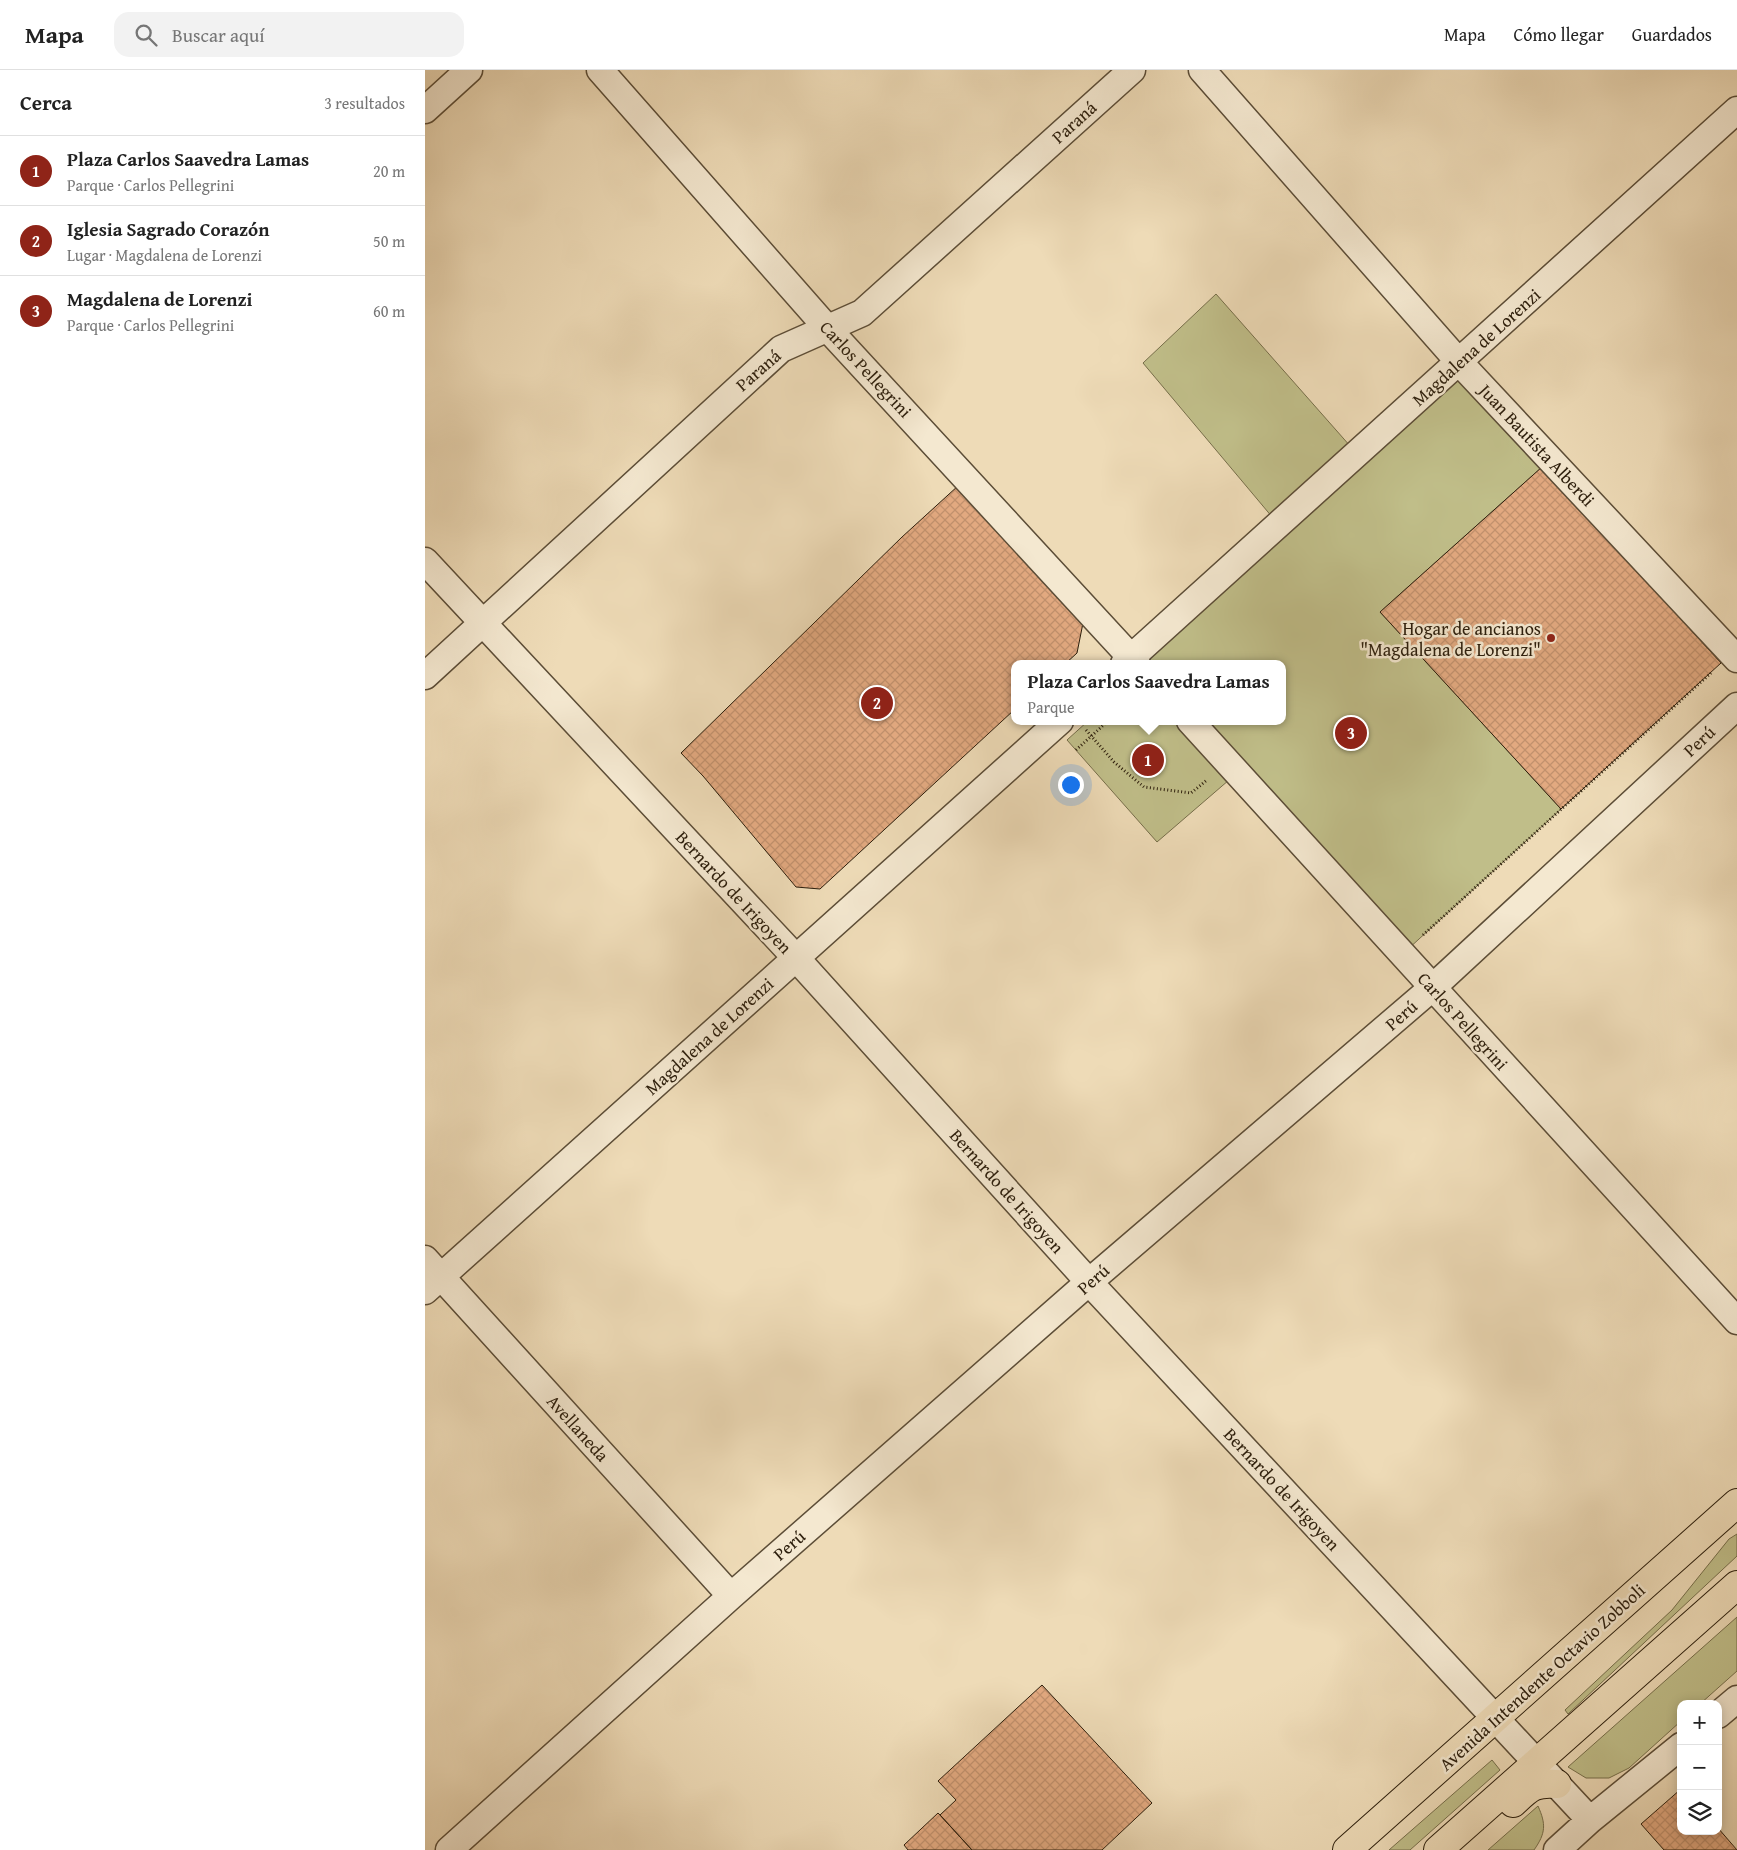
<!DOCTYPE html>
<html lang="es">
<meta charset="utf-8">
<style>
body{margin:0;font-family:"Gentium Book Plus",serif;background:#f2f2f2;color:#222}
.controls{position:absolute;right:15px;bottom:15px;display:grid;overflow:hidden;border-radius:10px;box-shadow:0 2px 12px #0003}
.controls button{width:45px;height:45px;display:grid;place-items:center;padding:0;border:0;border-bottom:1px solid #e0e0e0;background:#fff;color:#222;font:25px sans-serif}
.you{position:absolute;left:645px;top:714px;width:18px;height:18px;margin:-12px;border:4px solid #fff;border-radius:50%;background:#1a73e8;box-shadow:0 0 0 8px #1a73e833}
.badge{display:grid;place-items:center;width:32px;height:32px;border-radius:50%;background:#8f2418;color:#fff;font-size:16px;font-weight:700}
.pin{position:absolute;translate:-50% -50%;border:2px solid #fff;box-shadow:0 1px 5px #0006}
.popup{position:absolute;left:586px;top:590px;width:275px;height:65px;box-sizing:border-box;display:grid;place-content:center;border-radius:10px;background:#fff;filter:drop-shadow(0 1px 4px #0005);font-size:16px;white-space:nowrap;color:#767676}
.popup b{font-size:19px;color:#222}
.popup::after{content:'';position:absolute;left:50%;top:100%;margin-left:-10px;border:10px solid transparent;border-top-color:#fff}
.list{margin:0;padding:0;list-style:none}
h2{display:flex;justify-content:space-between;align-items:center;height:65px;margin:0;padding:0 20px;font-size:21px}
h2 small{font-size:16px;font-weight:400;color:#767676}
.list li{display:grid;grid-template-columns:32px 1fr auto;gap:15px;align-items:center;box-sizing:border-box;height:70px;padding:0 20px;border-top:1px solid #e0e0e0}
.list b{display:block;font-size:19px;white-space:nowrap}
.list p{margin:0;font-size:16px;white-space:nowrap;color:#767676}
.list em{font-size:16px;font-style:normal;color:#767676}
.icon{flex:none;width:28px;height:28px;fill:none;stroke:currentColor;stroke-width:2;stroke-linecap:round;stroke-linejoin:round}
.map{position:relative;flex:none;width:1312px;height:1780px;overflow:hidden}
header{display:flex;align-items:center;gap:30px;box-sizing:border-box;height:70px;padding:0 25px;background:#fff;border-bottom:1px solid #e0e0e0}
header strong{font-size:24px}
nav{display:flex;gap:28px;margin-inline-start:auto;font-size:18px}
.search{width:350px;height:45px;background:#f2f2f2;display:flex;align-items:center;gap:12px;box-sizing:border-box;padding:0 18px;border-radius:15px;color:#767676;font-size:19px}
main{display:flex}
aside{flex:1;background:#fff}
.map>svg:first-child{display:block}
</style>
<header>
<strong>Mapa</strong>
<div class="search"><svg class="icon" aria-label="search" viewBox="0 0 24 24"><circle cx="10" cy="10" r="6"/><path d="M15 15l6 6"/></svg>Buscar aquí</div>
<nav><a>Mapa</a><a>Cómo llegar</a><a>Guardados</a></nav>
</header>
<main>
<aside>
<h2>Cerca<small>3 resultados</small></h2>
<ul class="list">
<li><span class="badge">1</span><div><b>Plaza Carlos Saavedra Lamas</b><p>Parque · Carlos Pellegrini</p></div><em>20 m</em></li>
<li><span class="badge">2</span><div><b>Iglesia Sagrado Corazón</b><p>Lugar · Magdalena de Lorenzi</p></div><em>50 m</em></li>
<li><span class="badge">3</span><div><b>Magdalena de Lorenzi</b><p>Parque · Carlos Pellegrini</p></div><em>60 m</em></li>
</ul>
</aside>
<div class="map">
<svg width="1312" height="1780" viewBox="0 0 1312 1780">
<defs>
<pattern id="building-cross-hatch" width="8" height="8" patternUnits="userSpaceOnUse" patternTransform="scale(1.25)"><rect width="8" height="8" fill="#e2a980"/><path d="M0 0l8 8M0 8l8-8" fill="none" stroke="#c2916d"/></pattern>
</defs>
<rect width="100%" height="100%" fill="#eedbb7"/>
<filter id="stains"><feTurbulence type="fractalNoise" baseFrequency=".004" numOctaves="4"/><feColorMatrix values="0 0 0 0 .2 0 0 0 0 .09 0 0 0 0 .02 0 0 0 .5 -.17"/></filter>
<radialGradient id="worn" r=".72"><stop offset=".6" stop-color="#630" stop-opacity="0"/><stop offset="1" stop-color="#630" stop-opacity=".3"/></radialGradient>
<!-- park -->
<path fill="#c0be89" stroke="#766e4a" d="M 791,224 L 926,377 L 848,448 L 718,293 Z
M 1032,304 L 1117,397 L 955,542 L 1136,739 L 982,880 L 777,651 L 857,651 L 857,594 L 725,594 L 718,586 Z
M 663,651 L 751,651 L 804,710 L 732,772 L 642,670 Z
M 1312,1464 L 1312,1486 L 1143,1644 L 1140,1640 L 1247,1540 L 1304,1469 Z
M 1312,1547 L 1312,1601 L 1275,1634 L 1256,1634 L 1256,1651 L 1204,1698 L 1184,1708 L 1161,1708 L 1143,1697 Z
M 1067,1690 L 1075,1700 L 985,1780 L 964,1780 Z
M 1113,1736 C 1121,1754 1121,1763 1109,1780 L 1063,1780 Z"/>
<!-- building -->
<path fill="url(#building-cross-hatch)" stroke="#2c1e0c" d="M 1117,397 L 1296,593 L 1136,739 L 955,542 Z
M 534,415 L 659,548 L 652,583 L 640,594 L 589,594 L 589,640 L 395,819 L 371,817 L 278,706 L 256,683 L 477,467 Z
M 617,1615 L 727,1733 L 677,1780 L 547,1780 L 515,1745 L 531,1730 L 513,1711 Z
M 1256,1719 L 1256,1761 L 1293,1761 L 1293,1758 L 1312,1780 L 1239,1780 L 1216,1754 Z
M 513,1743 L 515,1745 L 547,1780 L 483,1780 L 479,1775 Z"/>
<g fill="none" stroke-linecap="round" stroke-linejoin="round">
<!-- minor casing -->
<g stroke="#5c4d37" stroke-width="29">
<path id="minor" d="M 175,0 L 403,259 L 712,594
M 777,0 L 1034,292 L 1312,589
M 0,40 L 44,0
M 0,491 L 371,888 L 664,1212 L 1165,1750
M 699,594 L 1312,40
M 0,606 L 356,279 L 437,243 L 707,0
M 765,651 L 1312,1251
M 0,1189 L 306,1526
M 0,1221 L 635,651
M 1293,1645 L 1312,1629
M 24,1780 L 306,1526 L 664,1212 L 1007,918 L 1312,636
M 1132,1780 L 1165,1750 L 1256,1676"/>
</g>
<!-- primary casing -->
<g stroke="#2c1e0c" stroke-width="30">
<path id="primary" d="M 1088,1733 C 1104,1718 1109,1712 1132,1714
M 922,1780 L 1312,1433
M 1013,1780 L 1312,1515"/>
</g>
<!-- path -->
<path stroke="#2c1e0c" stroke-width="3" stroke-dasharray="1 2.5" stroke-linecap="butt" d="M 661,660 L 689,692 L 719,717 L 766,723 L 782,710
M 651,680 L 683,651
M 998,865 L 1286,603"/>
<!-- minor -->
<use href="#minor" stroke="#f4e8d0" stroke-width="26"/>
<!-- primary -->
<use href="#primary" stroke="#eedbb7" stroke-width="28"/>
</g>
<!-- markers -->
<circle fill="#8f2418" stroke="#f4e8d0" stroke-width="2" cx="1126" cy="568" r="5"/>
<g text-anchor="middle" dominant-baseline="central" stroke-width="5" stroke-linejoin="round" paint-order="stroke">
<!-- street labels -->
<g font-size="18" fill="#2c1e0c" stroke="#f4e8d0">
<text transform="translate(649 52) rotate(-42)">Paraná</text>
<text transform="translate(1051 277) rotate(-42)">Magdalena de Lorenzi</text>
<text transform="translate(441 299) rotate(47)">Carlos Pellegrini</text>
<text transform="translate(333 300) rotate(-41)">Paraná</text>
<text transform="translate(1112 375) rotate(47)">Juan Bautista Alberdi</text>
<text transform="translate(1274 671) rotate(-43)">Perú</text>
<text transform="translate(309 822) rotate(47)">Bernardo de Irigoyen</text>
<text transform="translate(976 945) rotate(-41)">Perú</text>
<text transform="translate(1038 951) rotate(48)">Carlos Pellegrini</text>
<text transform="translate(284 966) rotate(-42)">Magdalena de Lorenzi</text>
<text transform="translate(582 1121) rotate(48)">Bernardo de Irigoyen</text>
<text transform="translate(668 1209) rotate(-41)">Perú</text>
<text transform="translate(153 1358) rotate(48)">Avellaneda</text>
<text transform="translate(857 1419) rotate(47)">Bernardo de Irigoyen</text>
<text transform="translate(364 1475) rotate(-41)">Perú</text>
<text transform="translate(1117 1607) rotate(-42)">Avenida Intendente Octavio Zobboli</text>
</g>
<!-- poi labels -->
<g font-size="18" fill="#2c1e0c" stroke="#f4e8d0" text-anchor="end">
<text x="1116" y="558">Hogar de ancianos<tspan x="1116" dy="21">"Magdalena de Lorenzi"</tspan></text>
</g>
</g>
<rect width="100%" height="100%" filter="url(#stains)"/>
<rect width="100%" height="100%" fill="url(#worn)"/>
</svg>
<div class="controls">
<button>+</button>
<button>−</button>
<button><svg class="icon" aria-label="layers" viewBox="0 0 24 24"><path d="M12 4l9 5-9 5-9-5zM3 14l9 5 9-5"/></svg></button>
</div>
<div class="you"></div>
<div class="pin badge" style="left:723px;top:690px">1</div>
<div class="popup"><b>Plaza Carlos Saavedra Lamas</b>Parque</div>
<div class="pin badge" style="left:452px;top:633px">2</div>
<div class="pin badge" style="left:926px;top:663px">3</div>
</div>
</main>
